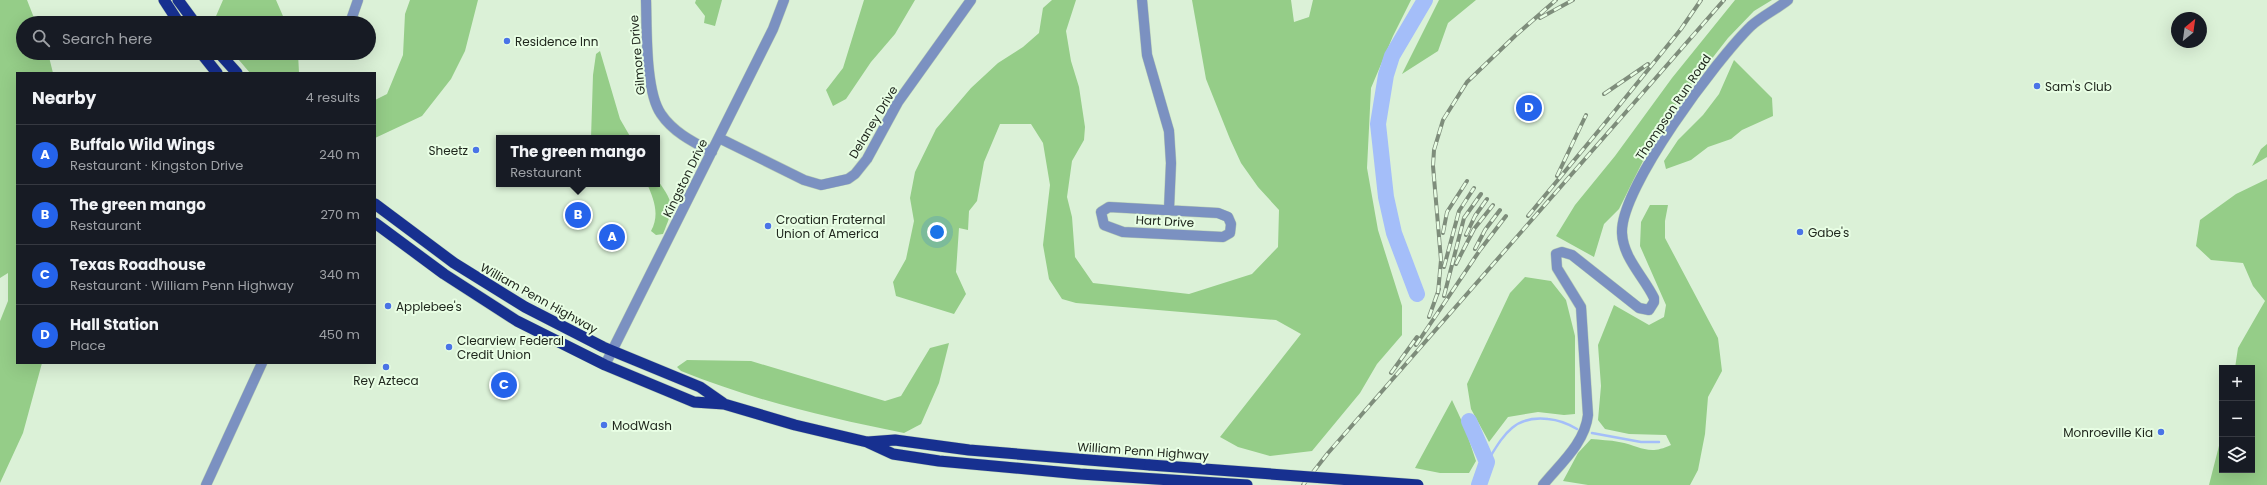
<!DOCTYPE html>
<meta charset="utf-8">
<style>
body{margin:0;font-family:Poppins,sans-serif;background:#20242c;color:#f1f3f6}
.controls{position:absolute;right:12px;bottom:12px;display:grid;overflow:hidden;border-radius:0px;box-shadow:0 4px 16px #0002}
.controls button{width:36px;height:36px;display:grid;place-items:center;padding:0;border:0;border-bottom:1px solid #363941;background:#171b24;color:#f1f3f6;font:20px sans-serif}
.compass{position:absolute;left:2171px;top:12px;width:36px;height:36px;border-radius:50%;background:#171b24;box-shadow:0 4px 16px #0002;rotate:29deg}
.you{position:absolute;left:937px;top:232px;width:14px;height:14px;margin:-10px;border:3px solid #fff;border-radius:50%;background:#1a73e8;box-shadow:0 0 0 6px #1a73e833}
.badge{display:grid;place-items:center;width:26px;height:26px;border-radius:50%;background:#2563eb;color:#fff;font-size:13px;font-weight:700}
.pin{position:absolute;translate:-50% -50%;border:2px solid #fff;box-shadow:0 1px 4px #0006}
.popup{position:absolute;left:496px;top:135px;width:164px;height:52px;box-sizing:border-box;display:grid;place-content:center;border-radius:0px;background:#171b24;filter:drop-shadow(0 1px 3px #0005);font-size:13px;white-space:nowrap;color:#9ea1a6}
.popup b{font-size:15px;color:#f1f3f6}
.popup::after{content:'';position:absolute;left:50%;top:100%;margin-left:-8px;border:8px solid transparent;border-top-color:#171b24}
.list{margin:0;padding:0;list-style:none}
h2{display:flex;justify-content:space-between;align-items:center;height:52px;margin:0;padding:0 16px;font-size:17px}
h2 small{font-size:13px;font-weight:400;color:#9ea1a6}
.list li{display:grid;grid-template-columns:26px 1fr auto;gap:12px;align-items:center;box-sizing:border-box;height:60px;padding:0 16px;border-top:1px solid #363941}
.list b{display:block;font-size:15px;white-space:nowrap}
.list p{margin:0;font-size:13px;white-space:nowrap;color:#9ea1a6}
.list em{font-size:13px;font-style:normal;color:#9ea1a6}
.icon{flex:none;width:22px;height:22px;fill:none;stroke:currentColor;stroke-width:2;stroke-linecap:round;stroke-linejoin:round}
.map{position:relative;flex:none;width:2267px;height:485px;overflow:hidden}
.search{position:absolute;background:#171b24;box-shadow:0 4px 16px #0002;left:16px;top:16px;width:360px;height:44px;display:flex;align-items:center;gap:10px;box-sizing:border-box;padding:0 14px;border-radius:22px;color:#9ea1a6;font-size:15px}
.panel{position:absolute;background:#171b24;box-shadow:0 4px 16px #0002;left:16px;top:72px;width:360px;height:292px;border-radius:0px}
.map>svg:first-child{display:block}
</style>
<div class="map">
<svg width="2267" height="485" viewBox="0 0 2267 485">
<rect width="100%" height="100%" fill="#dbf1d7"/>
<!-- forest -->
<path fill="#95cd88" d="M 0,0 L 27,0 L 36,23 L 23,23 L 23,53 L 48,53 L 53,73 L 17,73 L 17,363 L 42,363 L 23,433 L 0,483 L 0,321 L 8,301 L 8,273 L 0,278 Z
M 223,0 L 276,0 L 286,23 L 213,23 Z
M 410,0 L 478,0 L 465,51 L 451,79 L 422,116 L 375,138 L 375,100 L 387,94 L 403,55 L 405,14 Z
M 696,0 L 722,0 L 715,26 L 704,23 L 705,16 L 695,3 Z
M 864,0 L 915,0 L 895,34 L 871,62 L 846,99 L 833,106 L 826,90 L 843,68 Z
M 1052,0 L 1076,0 L 1066,31 L 1071,61 L 1079,87 L 1085,127 L 1084,140 L 1072,161 L 1067,197 L 1072,217 L 1075,257 L 1093,283 L 1189,294 L 1252,274 L 1278,247 L 1279,210 L 1258,187 L 1241,163 L 1230,139 L 1206,79 L 1192,0 L 1291,0 L 1294,22 L 1309,17 L 1313,0 L 1411,0 L 1393,36 L 1371,88 L 1367,168 L 1378,230 L 1402,306 L 1402,335 L 1377,364 L 1360,393 L 1312,451 L 1270,456 L 1238,447 L 1220,437 L 1301,334 L 1276,320 L 1076,303 L 1062,299 L 1049,279 L 1043,245 L 1050,185 L 1043,143 L 1031,124 L 1000,124 L 984,162 L 977,201 L 969,211 L 968,230 L 959,228 L 956,272 L 966,294 L 954,314 L 896,296 L 893,282 L 906,259 L 914,221 L 910,198 L 915,172 L 936,129 L 971,88 L 998,63 L 1023,47 L 1039,33 L 1043,8 Z
M 1439,0 L 1476,0 L 1448,23 L 1438,51 L 1402,74 Z
M 1735,0 L 1772,0 L 1754,11 L 1728,38 L 1675,106 L 1652,143 L 1619,209 L 1604,224 L 1594,257 L 1556,236 L 1575,205 L 1615,156 L 1672,78 Z
M 600,51 L 620,119 L 631,138 L 591,138 L 593,75 L 596,54 Z
M 233,53 L 298,53 L 299,73 L 250,73 Z
M 1734,60 L 1772,98 L 1773,116 L 1742,130 L 1731,139 L 1708,147 L 1691,160 L 1666,169 L 1664,161 L 1678,140 L 1703,115 L 1719,94 Z
M 2267,144 L 2267,157 L 2252,166 L 2261,149 Z
M 657,179 C 674,204 675,205 663,234 L 656,235 L 651,231 C 660,215 654,199 647,184 L 657,184 Z
M 2267,179 L 2267,485 L 2209,485 L 2222,434 L 2222,470 L 2252,470 L 2252,368 L 2235,368 L 2238,348 L 2265,301 L 2253,286 L 2243,263 L 2211,260 L 2196,246 L 2200,220 L 2236,194 Z
M 1650,205 L 1668,205 L 1665,221 L 1665,238 L 1718,338 L 1722,371 L 1708,397 L 1705,434 L 1698,470 L 1690,485 L 1588,485 L 1563,481 L 1578,453 L 1591,439 C 1600,440 1610,440 1619,442 C 1641,446 1648,456 1671,445 L 1666,435 L 1629,434 L 1605,429 L 1598,420 L 1601,386 L 1598,345 L 1614,305 L 1649,325 L 1664,317 L 1666,305 L 1640,246 L 1641,222 Z
M 1525,277 L 1551,281 L 1566,300 L 1575,336 L 1575,414 L 1564,415 L 1538,412 L 1508,417 L 1489,442 L 1471,409 L 1467,384 L 1510,293 Z
M 949,343 L 939,383 L 921,424 L 904,433 C 828,418 753,400 681,371 L 677,367 L 687,360 L 751,361 L 885,401 L 901,396 L 930,348 Z
M 1452,400 L 1465,428 L 1476,461 L 1469,473 L 1440,473 L 1415,468 Z"/>
<g fill="none" stroke-linecap="round" stroke-linejoin="round">
<!-- stream -->
<path stroke="#a4bef9" stroke-width="2.5" d="M 1592,433 L 1641,442 L 1659,442
M 1487,462 C 1503,436 1513,415 1548,419 C 1559,420 1567,423 1577,429"/>
<!-- river -->
<path stroke="#a4bef9" stroke-width="16" d="M 1417,294 L 1394,233 L 1386,197 L 1378,124 L 1386,75 L 1392,56 L 1425,0
M 1469,421 L 1487,462 L 1479,485"/>
<!-- minor casing -->
<g stroke="#b9cdb6" stroke-width="11">
<path id="minor" d="M 646,0 C 647,29 645,91 661,114 C 673,132 693,142 712,152
M 1142,0 L 1147,55 L 1169,131 L 1171,163 L 1169,209
M 350,23 L 358,0
M 719,138 L 804,180 L 821,185 L 848,179 L 855,174 L 867,159 L 898,102 L 971,0
M 1109,207 L 1218,213 L 1228,217 L 1231,224 L 1230,233 L 1223,237 L 1123,232 L 1104,225 L 1101,212 Z
M 605,365 L 773,29 L 784,0
M 206,485 L 262,363"/>
</g>
<!-- tertiary casing -->
<g stroke="#b9cdb6" stroke-width="11">
<path id="tertiary" d="M 1543,485 C 1560,464 1585,443 1588,415 L 1581,307 L 1557,268 L 1556,254 L 1562,252 L 1572,255 L 1639,308 L 1649,310 L 1654,302 L 1654,298 C 1644,277 1623,258 1622,233 C 1620,188 1717,59 1751,26 C 1762,16 1777,9 1788,0"/>
</g>
<!-- trunk casing -->
<g stroke="#b9cdb6" stroke-width="12">
<path id="trunk" d="M 164,0 L 179,23
M 178,0 L 195,23
M 201,53 L 217,73
M 219,53 L 237,73
M 375,204 L 454,263 L 525,307 L 603,347 L 700,387 L 723,403
M 375,223 L 444,274 L 517,321 L 605,365 L 694,402 L 724,404 L 795,425 L 867,442 L 893,454 L 939,461 L 1080,474 L 1247,485
M 868,442 L 895,440 L 969,450 L 1150,465"/>
</g>
<!-- minor -->
<use href="#minor" stroke="#7b91c1" stroke-width="10"/>
<!-- tertiary -->
<use href="#tertiary" stroke="#7b91c1" stroke-width="10"/>
<!-- trunk -->
<use href="#trunk" stroke="#173090" stroke-width="11"/>
<!-- rail casing -->
<g stroke="#7e8d7b" stroke-width="4">
<path id="rail" d="M 1540,18 L 1573,0
M 1604,94 L 1648,64
M 1557,176 L 1586,115
M 1528,216 L 1605,123 L 1681,29 L 1701,0
M 1443,233 L 1447,212 L 1467,181
M 1466,235 L 1475,216 L 1487,199
M 1475,249 L 1485,230 L 1500,210
M 1456,264 L 1474,229 L 1493,205
M 1444,267 L 1459,211 L 1474,188
M 1438,293 L 1441,260 L 1433,166 L 1434,150 L 1443,120 L 1467,82 L 1516,35 L 1556,0
M 1444,296 L 1464,218 L 1481,194
M 1429,317 L 1439,289
M 1416,345 L 1480,250 L 1506,216
M 1391,373 L 1417,337
M 1303,485 L 1328,453 L 1724,0"/>
</g>
<!-- rail -->
<use href="#rail" stroke="#e8fee4" stroke-width="2.5" stroke-dasharray="8" stroke-linecap="butt"/>
<!-- trunk-bridge casing -->
<g stroke="#b9cdb6" stroke-width="12" stroke-linecap="butt">
<path id="trunk-bridge" d="M 1150,465 L 1418,485"/>
</g>
<!-- trunk-bridge -->
<use href="#trunk-bridge" stroke="#173090" stroke-width="11"/>
</g>
<!-- markers -->
<g fill="#4a74e7" stroke="#e8fee4" stroke-width="1.5">
<circle cx="507" cy="41" r="4"/>
<circle cx="2037" cy="86" r="4"/>
<circle cx="476" cy="150" r="4"/>
<circle cx="768" cy="226" r="4"/>
<circle cx="1800" cy="232" r="4"/>
<circle cx="388" cy="306" r="4"/>
<circle cx="449" cy="347" r="4"/>
<circle cx="386" cy="367" r="4"/>
<circle cx="604" cy="425" r="4"/>
<circle cx="2161" cy="432" r="4"/>
</g>
<g text-anchor="middle" dominant-baseline="central" stroke-width="4" stroke-linejoin="round" paint-order="stroke">
<!-- poi labels -->
<g font-size="12" fill="#20281e" stroke="#e8fee4" text-anchor="start">
<text x="515" y="41">Residence Inn</text>
<text x="2045" y="86">Sam's Club</text>
<text x="468" y="150" text-anchor="end">Sheetz</text>
<text x="776" y="219">Croatian Fraternal<tspan x="776" dy="14">Union of America</tspan></text>
<text x="1808" y="232">Gabe's</text>
<text x="396" y="306">Applebee's</text>
<text x="457" y="340">Clearview Federal<tspan x="457" dy="14">Credit Union</tspan></text>
<text x="386" y="380" text-anchor="middle">Rey Azteca</text>
<text x="612" y="425">ModWash</text>
<text x="2153" y="432" text-anchor="end">Monroeville Kia</text>
</g>
<!-- street labels -->
<g font-size="12" fill="#20281e" stroke="#e8fee4">
<text transform="translate(637 55) rotate(-95)">Gilmore Drive</text>
<text transform="translate(1673 107) rotate(-56)">Thompson Run Road</text>
<text transform="translate(873 122) rotate(-59)">Delaney Drive</text>
<text transform="translate(685 178) rotate(-64)">Kingston Drive</text>
<text transform="translate(1165 221) rotate(3)">Hart Drive</text>
<text transform="translate(539 298) rotate(29)">William Penn Highway</text>
<text transform="translate(1143 451) rotate(4)">William Penn Highway</text>
</g>
</g>
</svg>
<div class="controls">
<button>+</button>
<button>−</button>
<button><svg class="icon" aria-label="layers" viewBox="0 0 24 24"><path d="M12 4l9 5-9 5-9-5zM3 14l9 5 9-5"/></svg></button>
</div>
<svg class="compass" viewBox="-18 -18 36 36"><path d="M0-13l5 13h-10z" fill="#e53935"/><path d="M0 13l5-13h-10z" fill="#9ea1a6"/></svg>
<div class="you"></div>
<div class="pin badge" style="left:612px;top:237px">A</div>
<div class="pin badge" style="left:578px;top:215px">B</div>
<div class="popup"><b>The green mango</b>Restaurant</div>
<div class="pin badge" style="left:504px;top:385px">C</div>
<div class="pin badge" style="left:1529px;top:108px">D</div>
<div class="search"><svg class="icon" aria-label="search" viewBox="0 0 24 24"><circle cx="10" cy="10" r="6"/><path d="M15 15l6 6"/></svg>Search here</div>
<section class="panel">
<h2>Nearby<small>4 results</small></h2>
<ul class="list">
<li><span class="badge">A</span><div><b>Buffalo Wild Wings</b><p>Restaurant · Kingston Drive</p></div><em>240 m</em></li>
<li><span class="badge">B</span><div><b>The green mango</b><p>Restaurant</p></div><em>270 m</em></li>
<li><span class="badge">C</span><div><b>Texas Roadhouse</b><p>Restaurant · William Penn Highway</p></div><em>340 m</em></li>
<li><span class="badge">D</span><div><b>Hall Station</b><p>Place</p></div><em>450 m</em></li>
</ul>
</section>
</div>
